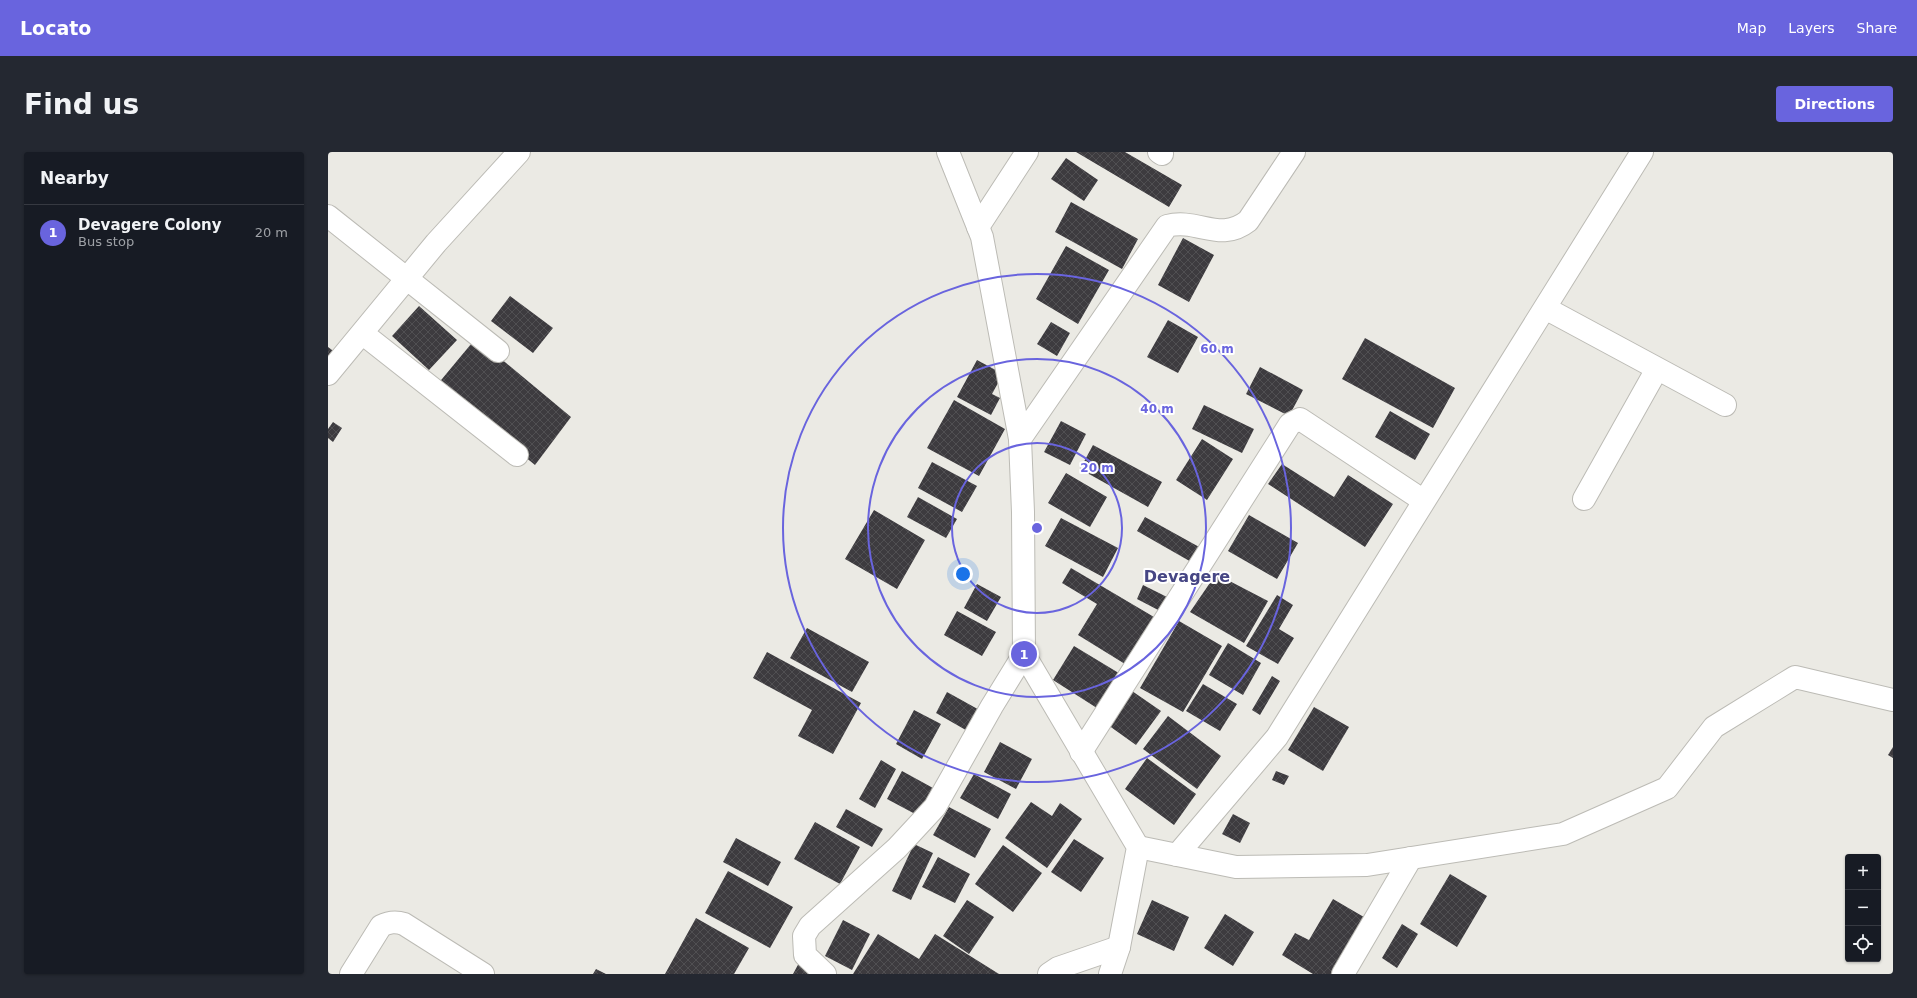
<!DOCTYPE html>
<meta charset="utf-8">
<style>
body{margin:0;font-family:"DejaVu Sans",sans-serif;background:#242831;color:#f1f3f6}
.controls{position:absolute;right:12px;bottom:12px;display:grid;overflow:hidden;border-radius:4px;box-shadow:0 1px 3px #0004}
.controls button{width:36px;height:36px;display:grid;place-items:center;padding:0;border:0;border-bottom:1px solid #363941;background:#171b24;color:#f1f3f6;font:20px sans-serif}
.you{position:absolute;left:635px;top:422px;width:14px;height:14px;margin:-10px;border:3px solid #fff;border-radius:50%;background:#1a73e8;box-shadow:0 0 0 6px #1a73e833}
.badge{display:grid;place-items:center;width:26px;height:26px;border-radius:50%;background:#6964de;color:#fff;font-size:13px;font-weight:700}
.pin{position:absolute;translate:-50% -50%;border:2px solid #fff;box-shadow:0 1px 4px #0006}
.list{margin:0;padding:0;list-style:none}
h2{display:flex;justify-content:space-between;align-items:center;height:52px;margin:0;padding:0 16px;font-size:17px}
h2 small{font-size:13px;font-weight:400;color:#9ea1a6}
.list li{display:grid;grid-template-columns:26px 1fr auto;gap:12px;align-items:center;box-sizing:border-box;height:56px;padding:0 16px;border-top:1px solid #363941}
.list b{display:block;font-size:15px;white-space:nowrap}
.list p{margin:0;font-size:13px;white-space:nowrap;color:#9ea1a6}
.list em{font-size:13px;font-style:normal;color:#9ea1a6}
.icon{flex:none;width:22px;height:22px;fill:none;stroke:currentColor;stroke-width:2;stroke-linecap:round;stroke-linejoin:round}
.map{position:relative;flex:none;width:1565px;height:822px;overflow:hidden;border-radius:4px}
header{display:flex;align-items:center;gap:24px;box-sizing:border-box;height:56px;padding:0 20px;background:#6964de;color:#fff}
header strong{font-size:19px}
nav{display:flex;gap:22px;margin-inline-start:auto;font-size:14px}
.intro{display:flex;align-items:center;justify-content:space-between;box-sizing:border-box;height:96px;padding:0 24px}
h1{margin:0;font-size:28px}
.button{padding:10px 18px;border-radius:4px;background:#6964de;color:#fff;font-size:14px;font-weight:700}
main{display:flex;gap:24px;padding:0 24px}
aside{flex:1;background:#171b24;border-radius:4px;box-shadow:0 1px 3px #0004}
.map>svg:first-child{display:block}
</style>
<header>
<strong>Locato</strong>
<nav><a>Map</a><a>Layers</a><a>Share</a></nav>
</header>
<div class="intro"><h1>Find us</h1><a class="button">Directions</a></div>
<main>
<aside>
<h2>Nearby<small></small></h2>
<ul class="list">
<li><span class="badge">1</span><div><b>Devagere Colony</b><p>Bus stop</p></div><em>20 m</em></li>
</ul>
</aside>
<div class="map">
<svg width="1565" height="822" viewBox="0 0 1565 822">
<defs>
<pattern id="building-cross-hatch" width="8" height="8" patternUnits="userSpaceOnUse"><rect width="8" height="8" fill="#3d3b3f"/><path d="M0 0l8 8M0 8l8-8" fill="none" stroke="#504f52"/></pattern>
</defs>
<rect width="100%" height="100%" fill="#ebeae4"/>
<!-- building -->
<path fill="url(#building-cross-hatch)" d="M 748,0 L 797,0 L 854,33 L 841,55 Z
M 738,6 L 770,28 L 756,49 L 723,27 Z
M 743,50 L 810,87 L 794,117 L 727,80 Z
M 855,86 L 886,103 L 861,150 L 830,133 Z
M 738,94 L 781,118 L 750,172 L 708,147 Z
M 182,144 L 225,176 L 205,201 L 163,169 Z
M 91,154 L 129,188 L 101,218 L 64,184 Z
M 840,168 L 870,185 L 850,221 L 819,205 Z
M 723,170 L 742,181 L 729,204 L 709,192 Z
M 148,186 L 243,265 L 207,313 L 109,233 Z
M 1037,186 L 1127,236 L 1105,276 L 1014,227 Z
M 0,195 L 12,204 L 0,218 Z
M 649,208 L 675,222 L 664,242 L 672,246 L 663,263 L 629,245 Z
M 932,215 L 975,238 L 961,264 L 918,242 Z
M 626,248 L 677,277 L 651,324 L 599,296 Z
M 876,253 L 926,277 L 914,301 L 864,277 Z
M 1062,259 L 1102,282 L 1087,308 L 1047,285 Z
M 733,269 L 758,282 L 742,313 L 716,300 Z
M 5,270 L 14,276 L 5,290 L 0,286 L 0,277 Z
M 874,287 L 905,307 L 879,348 L 848,328 Z
M 765,293 L 834,330 L 820,355 L 752,317 Z
M 604,310 L 649,334 L 634,360 L 590,336 Z
M 954,312 L 1006,345 L 1020,323 L 1065,352 L 1037,395 L 940,332 Z
M 738,321 L 779,345 L 762,375 L 720,351 Z
M 590,345 L 629,367 L 618,386 L 579,365 Z
M 546,358 L 597,388 L 569,437 L 517,407 Z
M 921,363 L 970,391 L 949,427 L 900,399 Z
M 817,365 L 873,396 L 865,411 L 809,379 Z
M 733,366 L 790,396 L 775,425 L 717,394 Z
M 743,416 L 826,465 L 797,512 L 750,483 L 769,452 L 734,431 Z
M 888,422 L 940,449 L 916,491 L 862,460 Z
M 649,432 L 673,445 L 659,469 L 636,456 Z
M 815,433 L 841,446 L 834,460 L 809,447 Z
M 949,443 L 965,453 L 951,477 L 966,486 L 950,512 L 918,494 Z
M 629,459 L 668,480 L 654,504 L 616,483 Z
M 851,469 L 894,494 L 855,560 L 812,536 Z
M 479,476 L 541,510 L 524,540 L 462,506 Z
M 900,491 L 933,511 L 915,543 L 881,523 Z
M 746,494 L 794,523 L 772,558 L 725,528 Z
M 439,500 L 533,551 L 505,602 L 470,584 L 484,558 L 425,526 Z
M 944,524 L 952,529 L 932,563 L 924,558 Z
M 875,532 L 909,552 L 892,579 L 858,559 Z
M 804,539 L 833,559 L 808,593 L 780,573 Z
M 619,540 L 655,560 L 643,581 L 608,561 Z
M 986,555 L 1021,575 L 995,619 L 960,598 Z
M 586,558 L 613,572 L 594,607 L 568,592 Z
M 840,564 L 893,604 L 869,637 L 815,597 Z
M 672,590 L 704,607 L 688,637 L 656,620 Z
M 1565,595 L 1565,606 L 1560,603 Z
M 819,606 L 868,642 L 846,673 L 797,637 Z
M 553,608 L 568,617 L 547,656 L 531,647 Z
M 574,619 L 605,636 L 589,663 L 559,647 Z
M 948,619 L 961,624 L 956,633 L 944,628 Z
M 646,622 L 683,642 L 670,667 L 632,646 Z
M 703,650 L 724,664 L 732,651 L 754,667 L 719,716 L 677,686 Z
M 621,655 L 663,677 L 647,706 L 605,683 Z
M 518,657 L 555,677 L 544,695 L 508,675 Z
M 905,662 L 922,671 L 912,691 L 894,682 Z
M 487,670 L 532,695 L 512,732 L 466,707 Z
M 408,686 L 453,710 L 440,734 L 395,710 Z
M 746,687 L 776,706 L 753,740 L 723,720 Z
M 586,692 L 605,701 L 583,748 L 564,739 Z
M 675,693 L 714,721 L 685,760 L 647,732 Z
M 610,705 L 642,722 L 627,751 L 594,735 Z
M 400,719 L 465,755 L 442,796 L 377,761 Z
M 1122,722 L 1159,744 L 1129,795 L 1092,772 Z
M 1005,747 L 1041,768 L 1009,822 L 985,822 L 954,803 L 967,781 L 981,788 Z
M 639,748 L 666,765 L 641,802 L 615,784 Z
M 824,748 L 861,765 L 846,799 L 809,782 Z
M 897,762 L 926,780 L 905,814 L 876,796 Z
M 368,766 L 421,796 L 406,822 L 337,822 Z
M 515,768 L 542,782 L 524,818 L 497,804 Z
M 1074,772 L 1090,782 L 1069,816 L 1054,806 Z
M 550,782 L 591,807 L 607,782 L 671,822 L 525,822 Z
M 472,809 L 490,822 L 465,822 Z
M 268,817 L 278,822 L 265,822 Z"/>
<g fill="none" stroke-linecap="round" stroke-linejoin="round">
<!-- minor casing -->
<g stroke="#bcbbb5" stroke-width="24">
<path id="minor" d="M 831,0 L 834,2
M 0,64 L 170,199
M 650,75 L 699,0
M 1217,156 L 1397,253
M 34,181 L 189,303
M 0,222 L 108,91 L 191,0
M 692,287 L 839,74 C 870,66 892,91 920,69 L 966,0
M 1256,347 L 1329,217
M 753,600 L 962,272 L 972,267 L 1096,349
M 849,703 L 949,585 L 1314,0
M 23,822 L 53,774 C 61,770 67,769 76,772 L 155,822
M 497,822 L 477,803 L 476,784 L 482,774 L 569,696 L 607,655 L 664,554 L 696,502
M 721,822 L 730,816 L 791,795
M 1015,822 L 1083,706"/>
</g>
<!-- tertiary casing -->
<g stroke="#bcbbb5" stroke-width="24">
<path id="tertiary" d="M 810,695 L 908,715 L 1039,713 L 1235,682 L 1339,636 L 1386,575 L 1467,525 L 1565,548"/>
</g>
<!-- secondary casing -->
<g stroke="#bcbbb5" stroke-width="24">
<path id="secondary" d="M 620,0 L 654,85 L 692,287 L 695,360 L 696,502 L 810,695 L 791,795 L 782,822"/>
</g>
<!-- minor -->
<use href="#minor" stroke="#fff" stroke-width="22"/>
<!-- tertiary -->
<use href="#tertiary" stroke="#fff" stroke-width="22"/>
<!-- secondary -->
<use href="#secondary" stroke="#fff" stroke-width="22"/>
</g>
<!-- distance rings -->
<g fill="none" stroke="#6964de" stroke-width="2">
<circle cx="709" cy="376" r="85"/>
<circle cx="709" cy="376" r="169"/>
<circle cx="709" cy="376" r="254"/>
</g>
<g text-anchor="middle" dominant-baseline="central" stroke-width="4" stroke-linejoin="round" paint-order="stroke">
<!-- quarter labels -->
<g font-size="16" font-weight="bold" fill="#464684" stroke="#fff">
<text x="859" y="424">Devagere</text>
</g>
</g>
<circle cx="709" cy="376" r="6" fill="#6964de" stroke="#fff" stroke-width="2"/>
<g font-size="12" text-anchor="middle" font-weight="bold" fill="#6964de" stroke="#fff" stroke-width="4" stroke-linejoin="round" paint-order="stroke">
<text x="889" y="201">60 m</text>
<text x="829" y="261">40 m</text>
<text x="769" y="320">20 m</text>
</g>
</svg>
<div class="controls">
<button>+</button>
<button>−</button>
<button><svg class="icon" aria-label="locate" viewBox="0 0 24 24"><circle cx="12" cy="12" r="6"/><path d="M12 2v4M12 18v4M2 12h4M18 12h4"/></svg></button>
</div>
<div class="you"></div>
<div class="pin badge" style="left:696px;top:502px">1</div>
</div>
</main>
